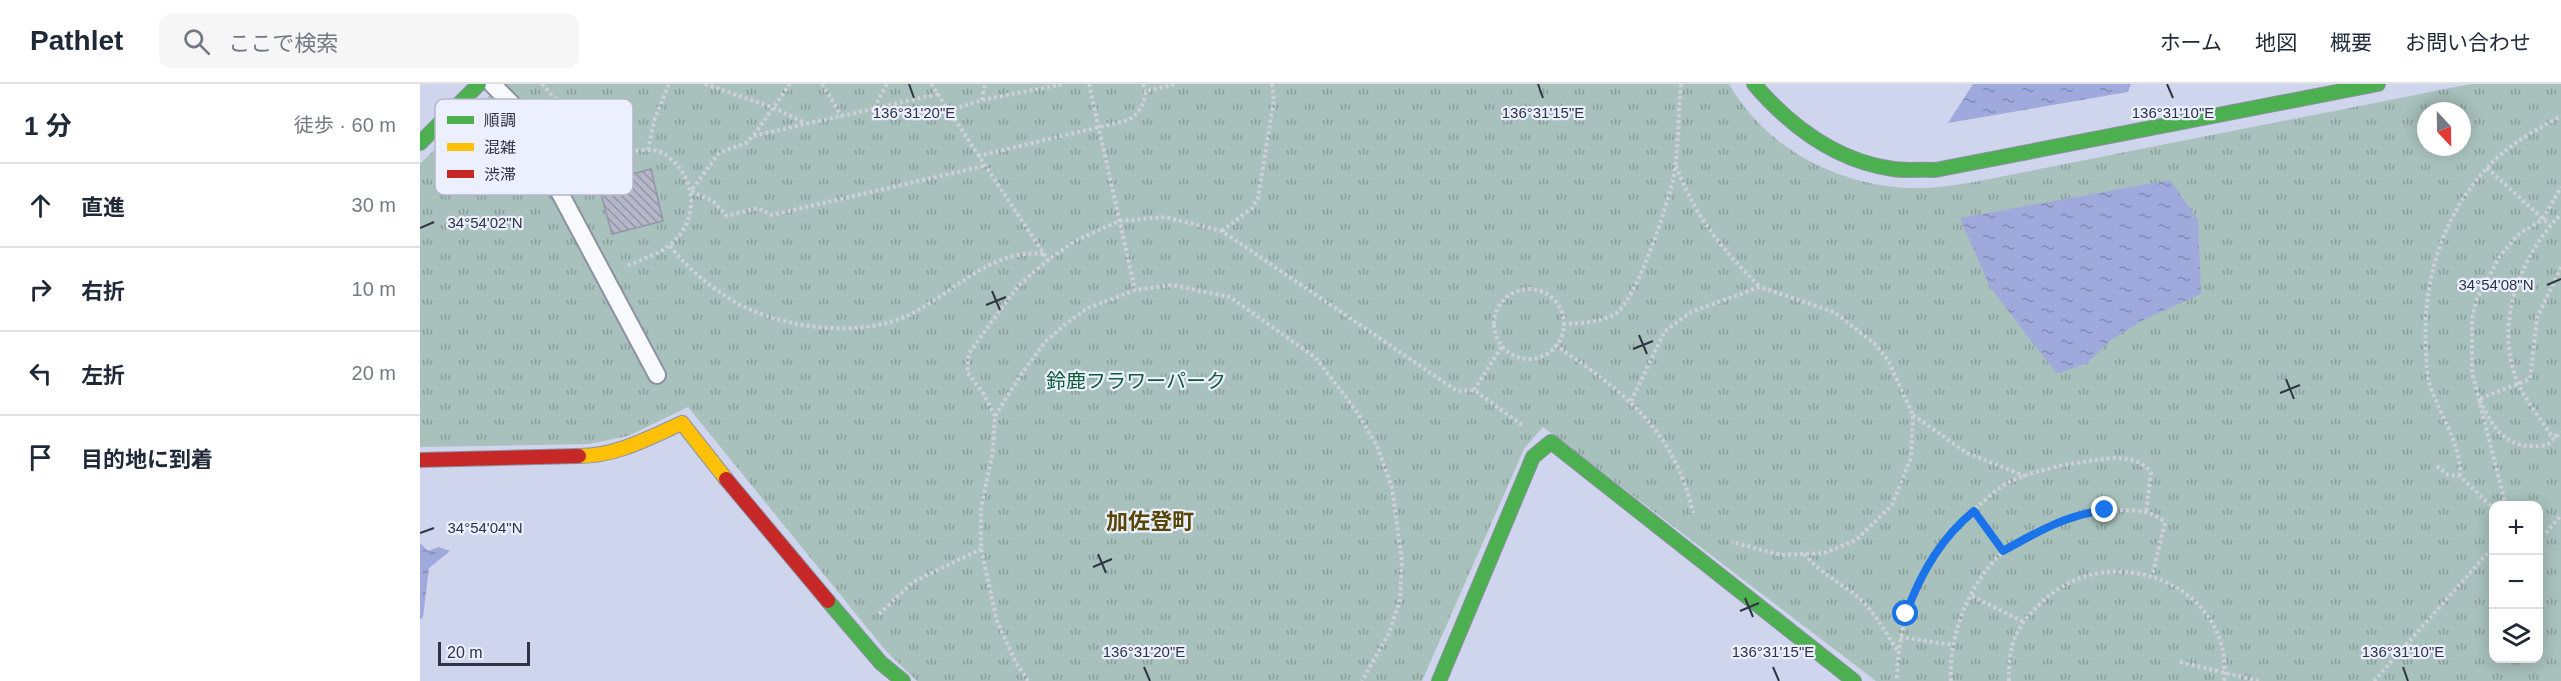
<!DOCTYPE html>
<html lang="ja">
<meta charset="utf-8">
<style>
body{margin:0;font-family:Arial,"Noto Sans JP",sans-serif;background:#f6f6f7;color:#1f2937}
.controls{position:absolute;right:18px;bottom:18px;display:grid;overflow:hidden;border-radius:12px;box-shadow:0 3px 15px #0003}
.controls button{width:54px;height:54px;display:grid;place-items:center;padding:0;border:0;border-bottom:2px solid #e0e1e3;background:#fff;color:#1f2937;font:30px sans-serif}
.compass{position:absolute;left:1997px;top:18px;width:54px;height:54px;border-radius:50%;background:#fff;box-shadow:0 3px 15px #0003;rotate:158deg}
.scale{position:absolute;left:18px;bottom:15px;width:92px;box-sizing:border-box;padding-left:6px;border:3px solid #2f3345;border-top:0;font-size:16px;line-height:21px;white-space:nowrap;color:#2f3345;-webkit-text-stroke:4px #eceffd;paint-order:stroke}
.stop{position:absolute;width:18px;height:18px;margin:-14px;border:4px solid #1a73e8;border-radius:50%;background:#fff}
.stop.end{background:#1a73e8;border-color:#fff;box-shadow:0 2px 6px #0008}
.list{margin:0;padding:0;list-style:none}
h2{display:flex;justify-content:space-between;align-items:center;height:78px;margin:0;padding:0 24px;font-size:26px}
h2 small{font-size:20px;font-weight:400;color:#747a83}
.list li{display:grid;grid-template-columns:39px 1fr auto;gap:18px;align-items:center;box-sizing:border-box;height:84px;padding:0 24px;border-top:2px solid #e0e1e3}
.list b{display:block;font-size:22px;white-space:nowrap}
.list em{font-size:20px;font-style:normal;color:#747a83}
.icon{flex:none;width:33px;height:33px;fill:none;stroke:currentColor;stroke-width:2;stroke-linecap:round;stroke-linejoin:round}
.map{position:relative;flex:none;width:2141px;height:597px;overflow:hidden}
header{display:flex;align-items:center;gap:36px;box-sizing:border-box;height:84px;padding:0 30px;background:#fff;border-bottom:2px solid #e0e1e3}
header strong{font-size:28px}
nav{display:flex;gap:33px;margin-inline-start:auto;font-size:21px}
.search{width:420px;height:54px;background:#f6f6f7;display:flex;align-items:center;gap:15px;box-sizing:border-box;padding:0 21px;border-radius:12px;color:#747a83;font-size:22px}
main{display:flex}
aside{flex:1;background:#fff}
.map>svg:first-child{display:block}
</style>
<header>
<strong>Pathlet</strong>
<div class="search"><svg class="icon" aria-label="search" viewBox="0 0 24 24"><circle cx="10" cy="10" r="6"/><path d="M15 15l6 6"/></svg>ここで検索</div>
<nav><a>ホーム</a><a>地図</a><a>概要</a><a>お問い合わせ</a></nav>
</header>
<main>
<aside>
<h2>1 分<small>徒歩 · 60 m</small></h2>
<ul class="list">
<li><svg class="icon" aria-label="ahead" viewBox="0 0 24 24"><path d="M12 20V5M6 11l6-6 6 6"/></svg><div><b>直進</b></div><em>30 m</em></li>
<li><svg class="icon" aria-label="right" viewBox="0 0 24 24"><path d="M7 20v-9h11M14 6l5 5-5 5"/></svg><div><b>右折</b></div><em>10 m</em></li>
<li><svg class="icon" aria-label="left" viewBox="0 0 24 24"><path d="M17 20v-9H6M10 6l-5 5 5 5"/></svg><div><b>左折</b></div><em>20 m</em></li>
<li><svg class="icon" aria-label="arrive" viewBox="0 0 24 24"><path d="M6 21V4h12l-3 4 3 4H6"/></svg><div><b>目的地に到着</b></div></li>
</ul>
</aside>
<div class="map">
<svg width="2141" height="597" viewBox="0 0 2141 597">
<defs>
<pattern id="park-tufts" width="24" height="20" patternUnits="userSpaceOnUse" patternTransform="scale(1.5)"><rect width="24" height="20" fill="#a8c1bc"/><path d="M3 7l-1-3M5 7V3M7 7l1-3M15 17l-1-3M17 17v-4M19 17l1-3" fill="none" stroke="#899d9b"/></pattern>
<pattern id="water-ripples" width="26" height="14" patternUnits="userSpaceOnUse" patternTransform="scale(1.5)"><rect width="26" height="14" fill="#9fa9dc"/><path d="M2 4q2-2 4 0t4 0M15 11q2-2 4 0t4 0" fill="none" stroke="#828ab4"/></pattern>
<pattern id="building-back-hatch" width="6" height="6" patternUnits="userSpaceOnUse" patternTransform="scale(1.5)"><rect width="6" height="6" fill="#b5b6c8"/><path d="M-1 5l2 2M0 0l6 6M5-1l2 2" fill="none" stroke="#9495a4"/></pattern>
</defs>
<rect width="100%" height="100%" fill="#cfd5ec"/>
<!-- park -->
<path fill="url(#park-tufts)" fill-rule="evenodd" d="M 81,0 L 1309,0 C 1349,70 1430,107 1508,104 C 1523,103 1539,100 1554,98 L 2051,0 L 2141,0 L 2141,597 L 1456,597 L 1123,343 L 1104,365 L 1002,597 L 497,597 L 466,567 L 268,323 L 208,352 L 169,360 L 0,363 L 0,80 ZM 2006,27 L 2042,27 L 2042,63 L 2006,63 ZM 2074,422 L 2118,422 L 2118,574 L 2074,574 Z"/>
<!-- water -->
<path fill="url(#water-ripples)" d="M 1553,0 L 1711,0 L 1708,8 L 1528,39 Z
M 1750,96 L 1778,136 L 1781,210 L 1725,235 L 1691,256 L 1667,279 L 1637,290 L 1570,203 L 1540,134 Z
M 0,459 L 8,467 L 19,463 L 30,467 L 9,484 L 3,533 L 0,536 Z"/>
<!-- building -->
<path fill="url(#building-back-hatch)" stroke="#9495a7" stroke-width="1.5" d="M 231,85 L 243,137 L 192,150 L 178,99 Z"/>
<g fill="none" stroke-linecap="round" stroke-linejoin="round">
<!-- lane casing -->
<g stroke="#8d91a2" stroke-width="20">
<path id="lane" d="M 72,0 L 93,21 L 237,291"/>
</g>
<!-- fast casing -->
<g stroke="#8d91a2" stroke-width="16">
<path id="fast" d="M 1334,0 C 1370,42 1417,77 1473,85 C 1487,87 1501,85 1515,86 L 1958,0
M 0,59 L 59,0
M 408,517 L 461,579 L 483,597
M 1019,597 L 1113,373 L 1131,358 L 1434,597"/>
</g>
<!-- slow casing -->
<g stroke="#8d91a2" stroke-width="16">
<path id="slow" d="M 159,372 C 196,372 229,354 262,339 L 306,395"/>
</g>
<!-- jam casing -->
<g stroke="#8d91a2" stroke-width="16">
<path id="jam" d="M 0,376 L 159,372
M 306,395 L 408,517"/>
</g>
<!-- path -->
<path stroke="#ced1d8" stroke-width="4" stroke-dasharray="3 3" stroke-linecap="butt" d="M 122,0 L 187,72 C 202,70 222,63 237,67 C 244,68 251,75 256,80 C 278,104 276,139 250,161 C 238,171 219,176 205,183
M 285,0 L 354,24 L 385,39
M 402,0 L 422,33
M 511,0 L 628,176
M 669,0 L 715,206
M 723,0 L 726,7
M 518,10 L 333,52 L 326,59 L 299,69 L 271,107 L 294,118 L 307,132 L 338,124 L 351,131 L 564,82
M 562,16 L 565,0
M 454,24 L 467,0
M 528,27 L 562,16 L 644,0
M 334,51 L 370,0
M 228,66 L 234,37 L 249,0
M 558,72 L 709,36 C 720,28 724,21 726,7 L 756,0
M 1256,82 C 1276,134 1301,164 1340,203
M 2067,84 L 2130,141
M 802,147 L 832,124 L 838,114 L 854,15 L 852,0
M 250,162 C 266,182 285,199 307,213 C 353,244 440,256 491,230 C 535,208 571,164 624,170
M 2141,183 L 2117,234 L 2110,295 L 2059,315 C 2075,348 2087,367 2127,361 L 2141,348
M1074 240a35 35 0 1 1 70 0a35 35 0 1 1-70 0Z
M 1143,240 C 1161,239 1180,239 1196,229 C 1217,215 1247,122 1253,96 C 1259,65 1258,31 1261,0
M 1135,261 C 1202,306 1255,346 1273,429
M 1054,306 L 1082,262
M 1211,317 L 1245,247 L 1271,228 L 1340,203 L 1414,228 L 1454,259 L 1468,276 L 1493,331 L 1491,374 L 1472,421 L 1436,456 L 1404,469 L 1361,471 L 1312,458
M 1493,331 L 1547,369 L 1605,392
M 575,332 L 563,309 L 547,288 L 549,269 L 576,232 L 599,201 L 628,176 L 655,157 L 699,137 L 745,133 L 802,147 L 1037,307 L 1054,306 L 1102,341
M 2137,352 L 2131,351 C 2122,337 2111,323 2103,309 C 2070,250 2097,175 2141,130
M 2017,382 L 2028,391 L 2040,392 L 2074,425
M 2040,392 C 2042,360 2018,329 2009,298 C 2006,288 2007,276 2006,266 C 2002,200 2021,134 2066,85 C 2086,62 2115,46 2141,32
M 2086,422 L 2052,288 L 2052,235 L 2057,214 L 2080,172 L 2099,150 L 2123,135 L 2141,103
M 1554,427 L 1559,437 L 1583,467
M 2126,449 L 2141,431
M 1384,470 C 1399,487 1415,496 1433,509 C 1452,523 1464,546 1477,566
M 1552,512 L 1602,537
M 459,530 L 493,498 L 561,465
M 1480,553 L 1533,561
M 1760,578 L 1839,597
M 1477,594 C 1478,526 1507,467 1558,422 C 1567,415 1577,405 1587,399 C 1614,386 1646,380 1676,376 C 1693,373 1721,372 1731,389 L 1726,429
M 608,597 L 595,577 L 577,537 L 561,465 L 561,424 L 573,367 L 575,332 L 602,289 L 625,258 L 648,238 L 668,224 L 715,206 L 752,201 L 810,213 L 896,274 L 937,328 L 957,362 L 972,404 L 982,477 L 980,516 L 969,549 L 942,597
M 1531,597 C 1528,553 1549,498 1583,468 C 1589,462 1599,458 1607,454 C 1636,437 1664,425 1698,426 C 1713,426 1735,427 1745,439 L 1732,492
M 1589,597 C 1588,559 1596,542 1623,517 C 1691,453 1814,500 1804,597
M 1954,597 L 2074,462"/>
<!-- lane -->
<use href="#lane" stroke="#f8f9fc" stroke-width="16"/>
<!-- fast -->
<use href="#fast" stroke="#4caf50" stroke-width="14"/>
<!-- slow -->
<use href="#slow" stroke="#ffc107" stroke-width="14"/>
<!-- jam -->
<use href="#jam" stroke="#c62828" stroke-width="14"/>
</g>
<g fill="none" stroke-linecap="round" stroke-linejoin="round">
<!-- route -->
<path stroke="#1a73e8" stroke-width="8" d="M 1486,530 C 1500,490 1521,454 1554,427 L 1583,467 C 1617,448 1646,431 1685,426"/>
</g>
<!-- ticks -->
<path fill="none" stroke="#2f3345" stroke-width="2" d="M 489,0 L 494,14M 1118,0 L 1123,14M 1747,0 L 1753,14M 0,144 L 14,138M 2127,201 L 2141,195M 572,207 L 580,226M 566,221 L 586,213M 1219,251 L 1227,270M 1213,265 L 1233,257M 1866,295 L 1874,315M 1860,309 L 1880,301M 0,449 L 14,444M 678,470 L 686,489M 673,483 L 692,475M 1325,514 L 1333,533M 1320,527 L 1339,519M 724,583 L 730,597M 1353,583 L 1359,597M 1983,583 L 1988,597"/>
<g text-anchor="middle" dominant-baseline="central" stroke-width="4.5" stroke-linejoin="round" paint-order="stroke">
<!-- park labels -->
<g font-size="20" fill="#0e5e35" stroke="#eceffd">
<text x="716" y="297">鈴鹿フラワーパーク</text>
</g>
<!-- quarter labels -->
<g font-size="22" font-weight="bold" fill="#564705" stroke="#eceffd">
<text x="730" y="437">加佐登町</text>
</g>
</g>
<!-- legend -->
<rect x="15" y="15" width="198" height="96" rx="9" fill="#eceffd" stroke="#b3b7c6" stroke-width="1.5"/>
<rect x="27" y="32" width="27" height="8" fill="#4caf50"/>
<rect x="27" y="59" width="27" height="8" fill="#ffc107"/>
<rect x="27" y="86" width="27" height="8" fill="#c62828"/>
<g font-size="16" fill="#2f3345">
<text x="64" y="42">順調</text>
<text x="64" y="69">混雑</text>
<text x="64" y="96">渋滞</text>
</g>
<g font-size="15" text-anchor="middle" fill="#2f3345" stroke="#eceffd" stroke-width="4.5" stroke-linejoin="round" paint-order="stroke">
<text x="494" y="34">136°31'20"E</text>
<text x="1123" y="34">136°31'15"E</text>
<text x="1753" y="34">136°31'10"E</text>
<text x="65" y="144">34°54'02"N</text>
<text x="2076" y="206">34°54'08"N</text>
<text x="65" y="449">34°54'04"N</text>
<text x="724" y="573">136°31'20"E</text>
<text x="1353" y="573">136°31'15"E</text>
<text x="1983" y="573">136°31'10"E</text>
</g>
</svg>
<div class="controls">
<button>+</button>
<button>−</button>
<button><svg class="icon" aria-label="layers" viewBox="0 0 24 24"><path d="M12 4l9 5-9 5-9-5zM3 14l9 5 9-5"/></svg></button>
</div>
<svg class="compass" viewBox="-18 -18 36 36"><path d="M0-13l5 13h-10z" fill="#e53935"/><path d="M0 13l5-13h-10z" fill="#747a83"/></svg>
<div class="scale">20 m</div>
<div class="stop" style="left:1486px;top:530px"></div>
<div class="stop end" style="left:1685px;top:426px"></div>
</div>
</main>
